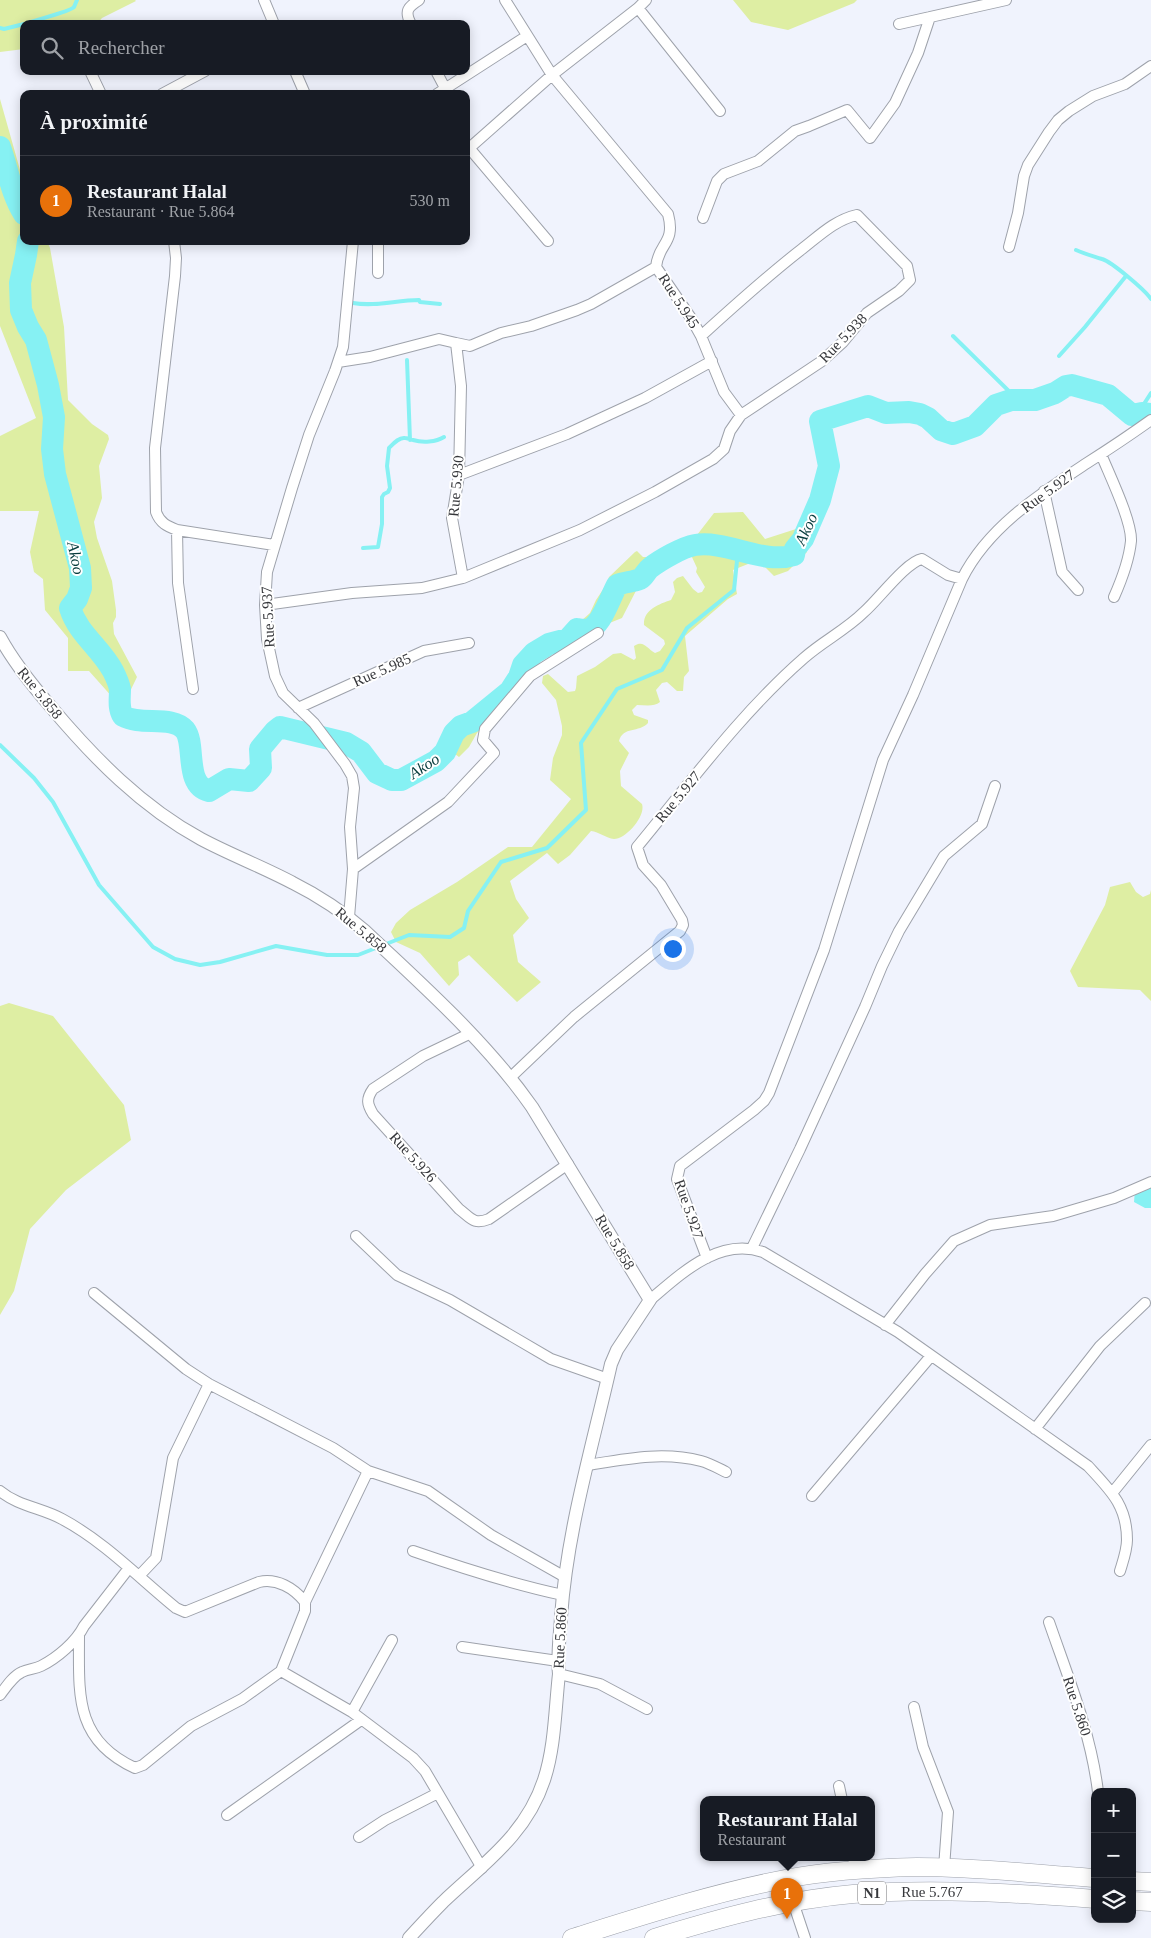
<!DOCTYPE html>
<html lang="fr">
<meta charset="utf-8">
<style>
body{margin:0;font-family:"Times New Roman",serif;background:#20242c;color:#f1f3f6}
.controls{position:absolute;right:15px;bottom:15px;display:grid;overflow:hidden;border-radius:10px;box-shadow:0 2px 12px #0003}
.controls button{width:45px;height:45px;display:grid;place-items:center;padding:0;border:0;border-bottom:1px solid #363941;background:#171b24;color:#f1f3f6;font:25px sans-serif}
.you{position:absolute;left:672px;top:948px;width:18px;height:18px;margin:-12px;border:4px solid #fff;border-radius:50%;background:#1a73e8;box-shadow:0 0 0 8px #1a73e833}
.badge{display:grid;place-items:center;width:32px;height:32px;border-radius:50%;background:#8c9099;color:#fff;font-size:16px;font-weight:700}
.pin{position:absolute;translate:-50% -41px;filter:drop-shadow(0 1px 2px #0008)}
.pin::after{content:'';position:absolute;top:26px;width:18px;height:15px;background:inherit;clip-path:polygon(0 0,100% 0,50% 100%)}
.popup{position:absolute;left:700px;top:1796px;width:175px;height:65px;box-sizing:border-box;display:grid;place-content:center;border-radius:10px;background:#171b24;filter:drop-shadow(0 1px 4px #0005);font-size:16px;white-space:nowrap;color:#9ea1a6}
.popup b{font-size:19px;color:#f1f3f6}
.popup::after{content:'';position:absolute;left:50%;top:100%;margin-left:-10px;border:10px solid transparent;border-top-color:#171b24}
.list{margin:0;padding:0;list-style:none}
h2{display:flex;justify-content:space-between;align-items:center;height:65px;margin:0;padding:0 20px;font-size:21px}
h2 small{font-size:16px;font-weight:400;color:#9ea1a6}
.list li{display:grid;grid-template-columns:32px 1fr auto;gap:15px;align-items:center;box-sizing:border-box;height:90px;padding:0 20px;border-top:1px solid #363941}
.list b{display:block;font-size:19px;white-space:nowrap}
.list p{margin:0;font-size:16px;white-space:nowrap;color:#9ea1a6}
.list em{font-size:16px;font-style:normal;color:#9ea1a6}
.icon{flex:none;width:28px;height:28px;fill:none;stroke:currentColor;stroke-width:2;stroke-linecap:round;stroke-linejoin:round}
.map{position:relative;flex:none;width:1151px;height:1938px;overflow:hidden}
.search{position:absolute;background:#171b24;box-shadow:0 2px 12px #0003;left:20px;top:20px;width:450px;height:55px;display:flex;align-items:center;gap:12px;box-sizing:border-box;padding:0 18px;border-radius:10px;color:#9ea1a6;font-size:19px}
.panel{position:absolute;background:#171b24;box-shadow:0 2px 12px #0003;left:20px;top:90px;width:450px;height:155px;border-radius:10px}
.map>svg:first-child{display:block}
</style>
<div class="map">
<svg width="1151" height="1938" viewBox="0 0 1151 1938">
<rect width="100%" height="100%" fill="#f0f3fd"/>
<!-- green -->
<path fill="#deeea3" d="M 0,0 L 135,0 L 136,1 L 102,18 L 97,24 L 24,24 L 24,49 L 0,52 Z
M 733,0 L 857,0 L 854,3 L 788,30 L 751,22 Z
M 0,99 L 24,184 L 24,241 L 47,241 L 50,248 L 64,327 L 68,400 L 92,424 L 108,435 L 109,439 L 99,466 L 102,498 L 94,522 L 97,538 L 112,581 L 116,610 L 116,617 L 113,623 L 114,634 L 137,677 L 122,708 L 89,671 L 68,671 L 68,638 L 45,610 L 43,579 L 34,572 L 30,552 L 39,511 L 0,511 L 0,436 L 36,418 L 0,326 Z
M 743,512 L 765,539 L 796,529 L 807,552 L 788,571 L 774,576 L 758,560 L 733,570 L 737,594 L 728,599 L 685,636 L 689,671 L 684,677 L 683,691 L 677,691 L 667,682 L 662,683 L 656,690 L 660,702 C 654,707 645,705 637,705 L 632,710 L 634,715 L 648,720 L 648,723 C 639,733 623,726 619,741 L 629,753 L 620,771 L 621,786 L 642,804 C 646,816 626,839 614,839 C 606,838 599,832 591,831 L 570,855 L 558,864 L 547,853 L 510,881 L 516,899 L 529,918 L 513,935 L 518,962 L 541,982 L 517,1002 L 469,955 L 458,962 L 459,975 L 449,986 L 420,953 L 396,942 L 391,932 L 396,923 L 410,910 L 457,882 L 508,847 L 532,847 L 571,799 L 550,780 L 553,758 L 562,735 L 562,726 L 556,700 L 542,683 L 543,676 L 548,674 L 568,692 L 575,691 L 576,688 L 577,676 L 595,667 L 613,654 L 621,653 L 634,660 L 636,658 L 634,646 C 644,640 646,648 655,653 L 660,651 L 665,644 L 664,640 L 644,625 C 643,610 659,604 671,600 L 675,592 L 673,582 L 677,578 L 683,576 L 693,589 L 698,593 L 702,592 L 705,587 L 696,572 L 697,568 L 691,555 L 679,558 L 650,571 L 640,583 L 622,618 L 597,628 L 574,644 L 564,648 L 549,649 L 541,655 L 522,687 L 477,733 L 469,747 L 459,757 L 455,754 L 455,750 L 470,721 L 479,709 L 501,686 L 522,659 L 532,650 L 571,630 L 590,613 L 596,600 L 606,585 L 609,577 L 635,552 L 637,551 L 643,557 L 651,557 L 670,544 L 692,539 L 697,535 L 714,513 Z
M 1130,882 L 1136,892 L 1143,897 L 1150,894 L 1151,890 L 1151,1001 L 1140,990 L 1078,987 L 1070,971 L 1105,905 L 1110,887 Z
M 9,1003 L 53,1016 L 124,1105 L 131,1140 L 66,1190 L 30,1229 L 14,1291 L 0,1315 L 0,1006 Z"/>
<!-- water -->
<path fill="#86f1f3" d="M 1151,1185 L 1151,1208 L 1145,1208 L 1134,1202 L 1135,1190 Z"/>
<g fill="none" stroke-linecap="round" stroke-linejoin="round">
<!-- stream -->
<path stroke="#86f1f3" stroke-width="4" d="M 25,24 C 34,20 70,12 74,7 C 75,5 76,2 77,0
M 0,28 L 4,29 L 24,24
M 1076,250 C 1085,254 1093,256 1102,259 C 1112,262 1145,290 1151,299
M 353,303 C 376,307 396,300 419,300 L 420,302 L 440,304
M 953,336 L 1017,399
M 1059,356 L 1085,327 L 1126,276
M 407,360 L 410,440
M 1142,413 L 1142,407 L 1151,393
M 363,548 L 378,547 L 382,524 L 382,497 L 384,494 L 388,492 L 390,488 L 387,466 L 389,448 C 393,444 399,437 405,438 C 408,438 410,440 413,440 C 423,443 436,442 444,437
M 0,745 L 34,778 L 53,802 L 99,885 L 153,947 L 175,959 L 200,965 L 220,962 L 276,946 L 327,955 L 358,955 L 409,935 L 450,937 L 464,928 L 468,911 L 501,862 L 547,848 L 586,810 L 581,743 L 617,689 L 662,670 L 687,628 L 734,590 L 738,551"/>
<!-- river -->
<path stroke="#86f1f3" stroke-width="22" d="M 0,147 C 8,170 11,193 24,214
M 28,241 L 26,255 L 20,283 L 21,310 L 28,327 L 36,340 L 48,385 L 54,417 L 52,449 L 55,474 L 80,568 L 81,588 L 77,599 L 70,608 C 78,634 101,648 113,671 C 116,677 119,684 120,689 C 120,699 118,708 123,716 C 141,726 172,715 185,730 C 196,744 184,785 209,791 L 229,779 L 249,781 L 261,768 L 260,749 L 275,731 L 280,727 L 346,743 L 361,752 L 377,773 L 392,780 L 401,780 L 436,761 L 445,752 L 454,733 L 461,726 L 472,722 L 510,691 L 519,677 L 523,665 L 534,653 L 549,644 L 568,639 L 577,629 C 583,630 588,631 593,627 C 603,620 611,596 617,585 C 624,582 633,582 640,579 C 644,577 646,571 650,568 C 660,560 683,547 695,545 C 727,540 763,565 794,555 L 795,549 L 803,539 L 820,500 L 829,466 L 820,421 L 868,406 L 886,413 L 909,412 L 920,414 L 928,418 L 941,430 L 953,434 L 975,426 L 996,405 L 1011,400 L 1035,400 L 1055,393 L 1066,386 L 1072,385 L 1108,395 L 1132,415 L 1142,413 L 1151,414"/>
<!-- minor casing -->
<g stroke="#9ea2ab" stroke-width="12">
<path id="minor" d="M 264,0 L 274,24
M 505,0 L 552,75 L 668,214 C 676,244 658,243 656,267
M 638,8 L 720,111
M 411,24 C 404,11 408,7 419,0
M 899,24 L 1006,0
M 90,71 L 101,94
M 295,71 L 305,94
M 436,71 L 445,88
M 162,94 L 205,71
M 437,94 L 527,36
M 470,149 L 548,241
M 466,151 L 552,75 L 638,8 L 646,0
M 703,218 L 717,181 L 724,174 L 758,161 L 795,131 L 809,126 L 847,110 L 870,138 L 895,103 L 918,53 L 930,17
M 174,241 L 176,258 L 175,276 L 155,448 L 156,512 C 160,523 167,526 177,530 L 274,545
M 1009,247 L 1018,213 L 1024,176 L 1028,165 L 1049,132 L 1058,120 L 1069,111 L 1093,96 L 1125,84 L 1151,66
M 378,273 L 378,241
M 456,343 L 470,346 L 501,333 L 531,326 L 577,310 L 591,304 L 656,267 L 691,318 L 701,336 C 734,306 767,276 802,249 C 820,235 835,220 857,215 L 907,266 L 910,280 L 899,291 L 867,313 L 843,342 L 822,361 L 741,415 L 724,392 L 701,336
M 1101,454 C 1109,474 1132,521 1131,541 C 1129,561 1122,579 1114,597
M 459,475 L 567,434 L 645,398 L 712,361
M 1044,491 L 1062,572 L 1078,590
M 177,530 L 178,583 L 193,689
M 463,578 L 580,530 L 655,492 L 713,459 L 724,449 L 730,431 L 741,415
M 265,605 L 352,593 L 422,588 L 463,578 L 452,518 L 459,475 L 461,386 L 456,343 L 439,339 L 370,357 L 338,362
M 298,708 L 424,651 L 469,643
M 353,869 L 448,802 L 494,753 L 483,740 L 485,729 L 530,676 L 598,633
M 349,917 L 353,869 L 350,827 L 354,788 L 352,776 L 345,764 L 314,723 L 283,693 L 275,676 L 267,639 L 265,605 L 267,572 L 292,488 L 309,435 L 335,371 L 343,347 L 353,241
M 471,1033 L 423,1056 L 373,1089 C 366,1099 367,1104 373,1114 L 459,1209 C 471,1218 473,1225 489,1219 L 568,1164
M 511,1077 L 574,1017 L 680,931 L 683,925 L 682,920 L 661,885 L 643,865 L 637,847 C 690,783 741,713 804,658 C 823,641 846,630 864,612 C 878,600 906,562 922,559 L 948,575 L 962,579 C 988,527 1040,494 1087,463 C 1109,449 1130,435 1151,420
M 356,1236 L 397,1275 L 450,1300 L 551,1359 L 608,1379
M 752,1248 L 800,1149 L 865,1007 L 882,966 L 899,931 L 944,856 L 982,824 L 995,786
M 707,1258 L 677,1179 L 680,1166 L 754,1110 L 764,1101 L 769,1093 L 824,950 L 883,760 L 913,695 L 962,579
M 94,1293 L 186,1369 L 209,1384 L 333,1448 L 368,1471 L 428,1491 L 491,1535 L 565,1577
M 650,1300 C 682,1273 719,1237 763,1252 L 898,1332 L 1088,1466 C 1110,1490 1127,1505 1127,1540 C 1127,1550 1123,1561 1120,1571
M 885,1325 L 925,1274 L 954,1241 L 990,1225 L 1053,1216 L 1114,1198 L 1151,1182
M 1035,1429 L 1100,1346 L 1145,1303
M 588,1465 C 625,1459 663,1451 701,1461 C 709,1463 718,1468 726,1472
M 0,1491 C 18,1506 42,1508 62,1519 C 105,1542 139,1578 176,1608 L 185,1612 L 259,1582 C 277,1578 294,1588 305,1602 L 305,1611 L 281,1671 L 352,1712 L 413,1758 L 425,1771 L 482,1868
M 1113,1492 L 1151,1445
M 812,1496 L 931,1356
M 413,1551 C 462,1568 511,1584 563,1595
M 139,1576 L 156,1558 L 173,1458 L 209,1384
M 305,1602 L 368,1471
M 1049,1622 C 1068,1677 1091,1733 1098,1792
M 79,1636 C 79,1694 74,1740 135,1768 L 143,1765 L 191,1726 L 242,1699 L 281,1671
M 462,1647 L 558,1661
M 559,1674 L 600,1684 L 647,1709
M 0,1695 C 6,1687 13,1676 22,1672 C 28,1669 35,1669 41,1666 C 57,1658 76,1642 84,1626 L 129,1568
M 914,1707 L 923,1747 L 948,1812 L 944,1868
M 352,1712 L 392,1640
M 839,1786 L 842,1800
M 227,1815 L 361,1720
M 359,1837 L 385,1820 L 438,1793
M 853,1858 L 856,1871
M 793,1902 L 805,1938"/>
</g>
<!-- tertiary casing -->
<g stroke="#9ea2ab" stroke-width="14">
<path id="tertiary" d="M 0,637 C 14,663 32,685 51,707 C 94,758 142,807 201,839 C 231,855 263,867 293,883 C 319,896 343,912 365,931 C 424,987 485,1040 532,1107 L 650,1300 L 617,1350 L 611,1364 C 592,1448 567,1531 561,1617 C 560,1636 557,1655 559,1674 C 555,1709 555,1747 544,1780 C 526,1835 483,1864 443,1902 C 431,1914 420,1926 409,1938"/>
</g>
<!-- trunk casing -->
<g stroke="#9ea2ab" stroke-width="19">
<path id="trunk" d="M 1132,1881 L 1151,1882
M 1132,1901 L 1151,1902
M 572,1938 C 642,1916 713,1893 785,1879 C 827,1871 873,1868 917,1867 C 976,1867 1035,1874 1095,1878
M 654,1938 C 719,1918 784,1900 853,1894 C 933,1888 1014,1893 1095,1899"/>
</g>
<!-- minor -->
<use href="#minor" stroke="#fff" stroke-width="10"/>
<!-- tertiary -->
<use href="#tertiary" stroke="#fff" stroke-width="12"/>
<!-- trunk -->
<use href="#trunk" stroke="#fff" stroke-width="18"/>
</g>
<g text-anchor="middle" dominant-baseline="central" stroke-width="4" stroke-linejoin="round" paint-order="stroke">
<!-- shield labels -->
<rect fill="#fff" stroke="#727376" stroke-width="1" x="858" y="1881.5" width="28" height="23" rx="4"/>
<g font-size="14" font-weight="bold" fill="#36373b">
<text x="872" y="1893">N1</text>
</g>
<!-- street labels -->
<g font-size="15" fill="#36373b" stroke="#fff">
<text transform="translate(679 301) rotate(57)">Rue 5.945</text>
<text transform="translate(843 338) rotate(-46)">Rue 5.938</text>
<text transform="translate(456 486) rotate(-85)">Rue 5.930</text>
<text transform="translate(1048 491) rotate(-36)">Rue 5.927</text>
<text transform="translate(268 617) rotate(-93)">Rue 5.937</text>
<text transform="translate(382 670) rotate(-24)">Rue 5.985</text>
<text transform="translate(40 693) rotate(51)">Rue 5.858</text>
<text transform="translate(678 797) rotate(-50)">Rue 5.927</text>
<text transform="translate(361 930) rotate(40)">Rue 5.858</text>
<text transform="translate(413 1157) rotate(48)">Rue 5.926</text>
<text transform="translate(689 1209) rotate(71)">Rue 5.927</text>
<text transform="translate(615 1242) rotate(59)">Rue 5.858</text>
<text transform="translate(560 1638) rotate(-87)">Rue 5.860</text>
<text transform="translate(1077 1706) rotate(72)">Rue 5.860</text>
<text x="932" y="1892">Rue 5.767</text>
</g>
<!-- water labels -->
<g font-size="16" font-style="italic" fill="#073c3d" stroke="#fff">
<text transform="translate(806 529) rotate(-65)">Akoo</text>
<text transform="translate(76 558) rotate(78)">Akoo</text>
<text transform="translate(424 766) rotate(-33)">Akoo</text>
</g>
</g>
</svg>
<div class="controls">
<button>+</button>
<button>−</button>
<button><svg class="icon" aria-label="layers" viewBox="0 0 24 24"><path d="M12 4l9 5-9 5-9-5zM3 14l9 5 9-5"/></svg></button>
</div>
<div class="you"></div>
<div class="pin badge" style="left:787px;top:1919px;background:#e8710a">1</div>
<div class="popup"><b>Restaurant Halal</b>Restaurant</div>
<div class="search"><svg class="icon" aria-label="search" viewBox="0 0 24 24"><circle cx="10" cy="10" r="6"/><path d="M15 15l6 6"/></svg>Rechercher</div>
<section class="panel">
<h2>À proximité<small></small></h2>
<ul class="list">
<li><span class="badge" style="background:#e8710a">1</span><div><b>Restaurant Halal</b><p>Restaurant · Rue 5.864</p></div><em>530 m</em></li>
</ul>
</section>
</div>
